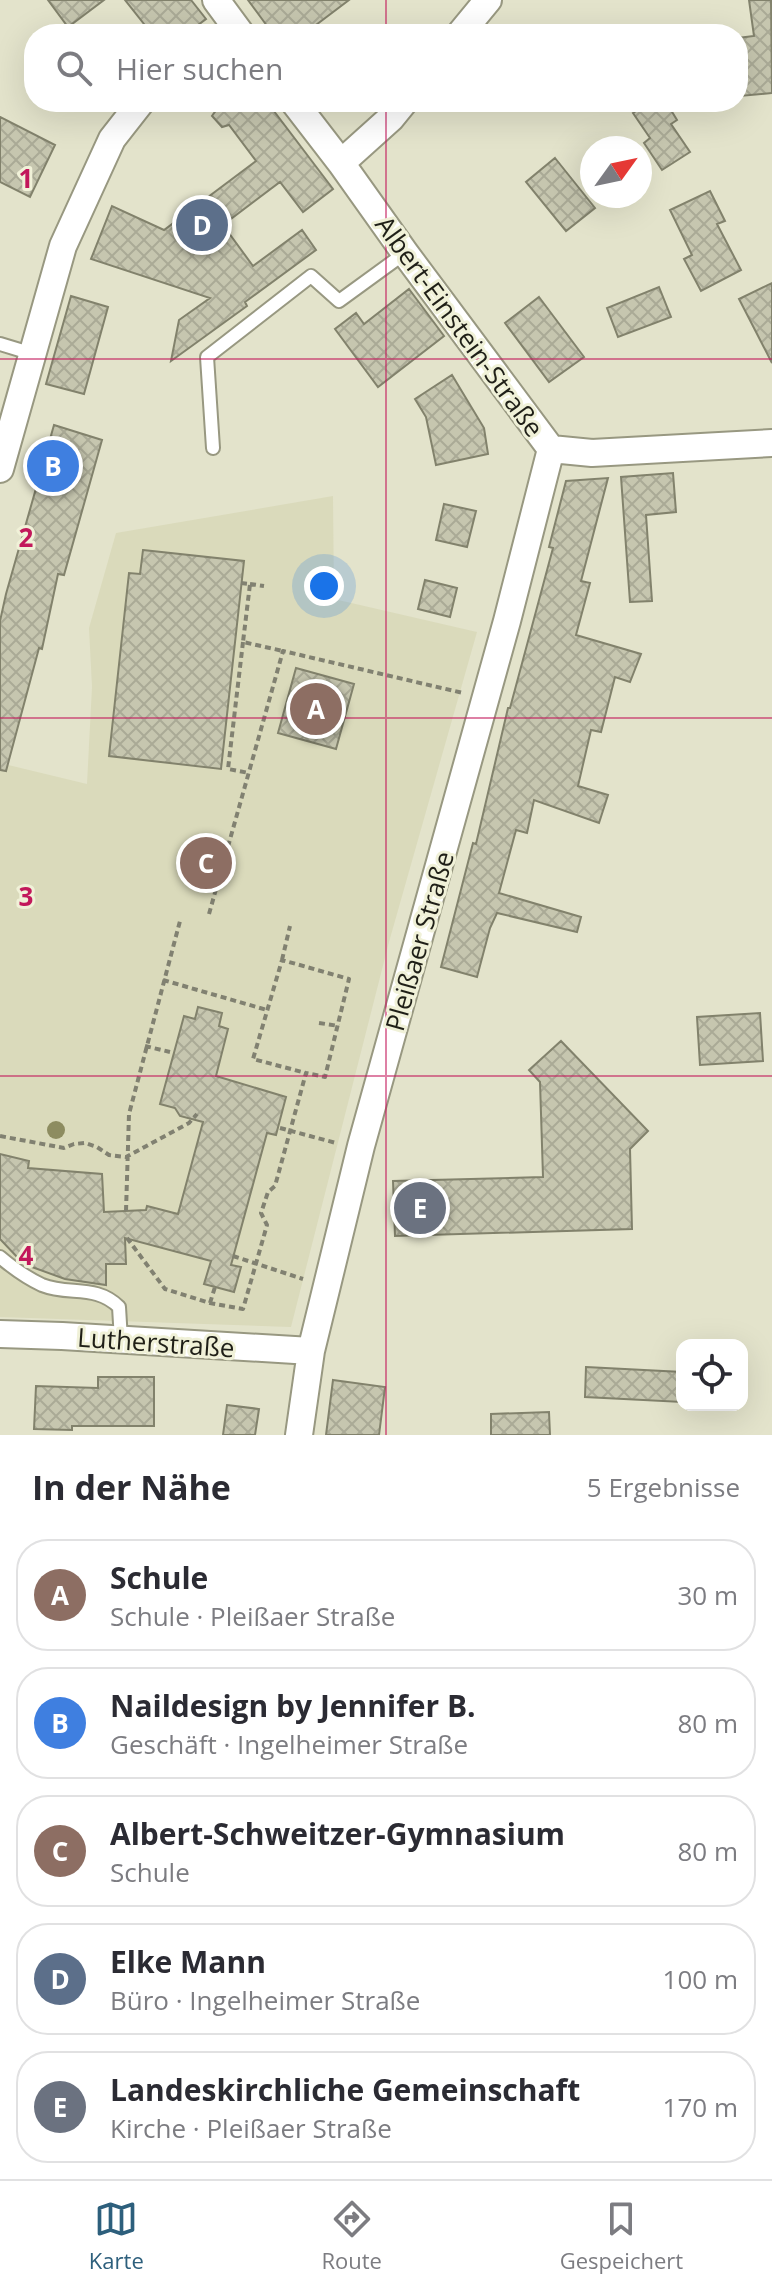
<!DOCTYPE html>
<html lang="de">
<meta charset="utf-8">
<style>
body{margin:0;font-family:"Open Sans",sans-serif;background:#f2f2f3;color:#2b2b33}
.controls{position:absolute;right:24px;bottom:24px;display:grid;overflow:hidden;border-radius:16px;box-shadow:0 8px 32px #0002}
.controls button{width:72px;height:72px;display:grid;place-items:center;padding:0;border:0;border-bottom:2px solid #e1e1e2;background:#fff;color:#2b2b33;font:40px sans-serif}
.compass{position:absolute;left:580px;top:136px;width:72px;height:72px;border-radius:50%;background:#fff;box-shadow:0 8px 32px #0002;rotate:57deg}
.you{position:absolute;left:324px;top:586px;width:28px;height:28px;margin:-20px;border:6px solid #fff;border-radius:50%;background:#1a73e8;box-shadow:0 0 0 12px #1a73e833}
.badge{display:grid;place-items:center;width:52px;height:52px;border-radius:50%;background:#2d5f7c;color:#fff;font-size:26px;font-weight:700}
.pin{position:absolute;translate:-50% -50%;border:4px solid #fff;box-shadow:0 2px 8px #0006}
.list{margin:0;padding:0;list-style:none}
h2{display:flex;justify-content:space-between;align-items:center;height:104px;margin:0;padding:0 32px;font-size:34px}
h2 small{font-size:26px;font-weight:400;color:#7c7c81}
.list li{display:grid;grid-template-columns:52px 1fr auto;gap:24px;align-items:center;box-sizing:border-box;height:112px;margin:0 16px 16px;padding:0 16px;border:2px solid #e1e1e2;border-radius:32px}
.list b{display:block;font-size:30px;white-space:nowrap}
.list p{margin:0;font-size:26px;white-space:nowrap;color:#7c7c81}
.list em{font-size:26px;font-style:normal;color:#7c7c81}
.icon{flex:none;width:44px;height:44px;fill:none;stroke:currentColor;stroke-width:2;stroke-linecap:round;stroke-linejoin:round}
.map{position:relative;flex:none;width:772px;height:1435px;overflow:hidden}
.search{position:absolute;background:#fff;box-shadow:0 8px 32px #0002;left:24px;right:24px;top:24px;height:88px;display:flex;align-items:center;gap:20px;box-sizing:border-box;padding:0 28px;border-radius:32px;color:#7c7c81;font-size:30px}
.sheet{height:744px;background:#fff}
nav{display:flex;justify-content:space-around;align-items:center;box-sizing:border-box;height:112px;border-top:2px solid #e1e1e2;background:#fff;font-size:22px;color:#7c7c81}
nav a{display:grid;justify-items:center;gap:4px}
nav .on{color:#2d5f7c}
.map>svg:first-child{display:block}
</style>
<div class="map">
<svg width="772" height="1435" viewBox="0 0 772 1435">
<defs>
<pattern id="building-cross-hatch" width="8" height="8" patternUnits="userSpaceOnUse" patternTransform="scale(2)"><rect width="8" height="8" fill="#c6c6af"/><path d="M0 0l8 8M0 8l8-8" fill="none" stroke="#aaaa96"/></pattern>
</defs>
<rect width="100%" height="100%" fill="#e3e3cb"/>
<!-- built -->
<path fill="#dadabb" d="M 333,496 L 334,599 L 477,632 L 389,942 L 291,1327 L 0,1317 L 0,763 L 87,784 L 92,687 L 89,628 L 116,533 Z"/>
<!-- building -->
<path fill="url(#building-cross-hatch)" stroke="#82826c" stroke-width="2" d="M 48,0 L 104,0 L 68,27 Z
M 125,0 L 191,0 L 206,19 L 186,34 L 152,34 Z
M 248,0 L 349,0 L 304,34 L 273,34 Z
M 749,0 L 771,0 L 772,93 L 740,96 L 738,38 L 754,36 Z
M 222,102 L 267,102 L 333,189 L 303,212 L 280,182 L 223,225 L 253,266 L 302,230 L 316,250 L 245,302 L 247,306 L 171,361 L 179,320 L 210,298 L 91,259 L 112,206 L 164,230 L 256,161 L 229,125 L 222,127 L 212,116 Z
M 650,102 L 666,102 L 677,120 L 671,124 L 690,152 L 662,170 L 644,143 L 650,138 L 633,113 Z
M 0,117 L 55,145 L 30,197 L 0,182 Z
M 555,158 L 595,208 L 566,231 L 526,182 Z
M 710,191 L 725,221 L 717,224 L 741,270 L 701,291 L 684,259 L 692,255 L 670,210 Z
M 772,283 L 772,363 L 739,299 Z
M 659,287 L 671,317 L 618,337 L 607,308 Z
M 409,289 L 444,336 L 378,387 L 335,329 L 356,313 L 364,324 Z
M 71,296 L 108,307 L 84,394 L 46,384 Z
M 539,297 L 584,357 L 549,382 L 505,323 Z
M 452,375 L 484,428 L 488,454 L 436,465 L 426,417 L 415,399 Z
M 54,425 L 102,440 L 64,575 L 58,574 L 42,649 L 39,648 L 6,771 L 0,770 L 0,621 L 6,594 Z
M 673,473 L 676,512 L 646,515 L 652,601 L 630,602 L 621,477 Z
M 608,478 L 581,581 L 590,583 L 576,635 L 641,654 L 630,682 L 615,677 L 601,732 L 591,730 L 578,786 L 608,795 L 599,823 L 534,800 L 527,833 L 516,830 L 499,893 L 581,917 L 577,932 L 497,913 L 490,928 L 477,977 L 441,967 L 473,843 L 476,844 L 508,708 L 510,708 L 553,548 L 549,547 L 566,481 Z
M 444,504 L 476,511 L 467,547 L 436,540 Z
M 143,550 L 244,561 L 221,769 L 109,756 L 129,573 L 140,574 Z
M 425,580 L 457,588 L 450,617 L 418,609 Z
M 296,668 L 354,684 L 336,749 L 278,733 Z
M 198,1007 L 222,1013 L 219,1026 L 228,1029 L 216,1076 L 286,1097 L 276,1135 L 267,1133 L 231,1265 L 241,1267 L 234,1292 L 204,1284 L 211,1261 L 125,1238 L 126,1264 L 106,1264 L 106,1285 L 65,1279 L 32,1267 L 18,1258 L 0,1239 L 0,1154 L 29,1161 L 28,1168 L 102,1174 L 104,1212 L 146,1210 L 147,1206 L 178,1214 L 203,1122 L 180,1116 L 175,1108 L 160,1104 L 184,1016 L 195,1019 Z
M 760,1013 L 763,1061 L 700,1065 L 697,1017 Z
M 561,1041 L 648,1131 L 630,1149 L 632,1229 L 395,1236 L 393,1181 L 543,1177 L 540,1082 L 529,1070 Z
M 586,1367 L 682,1372 L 682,1402 L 585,1397 Z
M 98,1377 L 154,1377 L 154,1426 L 72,1426 L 72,1430 L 34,1429 L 36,1386 L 98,1388 Z
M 333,1380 L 385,1387 L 379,1435 L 326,1435 Z
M 227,1405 L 259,1409 L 255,1435 L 223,1435 Z
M 549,1412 L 550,1435 L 491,1435 L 491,1414 Z"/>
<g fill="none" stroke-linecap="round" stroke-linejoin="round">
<!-- service casing -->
<g stroke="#989881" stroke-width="16">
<path id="service" d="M 0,344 L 33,354
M 213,448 L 207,357 L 311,276 L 339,301 L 405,253
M 0,1257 C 13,1268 27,1278 42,1285 C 69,1296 96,1284 119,1307 L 121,1340"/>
</g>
<!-- minor casing -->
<g stroke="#989881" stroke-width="30">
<path id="minor" d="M 216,0 L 241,34
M 460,34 L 488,0
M 294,102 L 341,163 L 405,253 L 551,449 L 592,453 L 772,443
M 341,163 L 391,118 L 404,102
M 0,469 L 63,246 L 112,139 L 141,102
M 0,1334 L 62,1336 L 311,1351
M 299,1435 L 311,1351 L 361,1146 L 507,621 L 551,449"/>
</g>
<!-- path -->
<path stroke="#818171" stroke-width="4" stroke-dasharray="6 4" stroke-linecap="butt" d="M 241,583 L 250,584 L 243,642 L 283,651
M 250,584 L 264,586
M 243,642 L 228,769 L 249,773
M 209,914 L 283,651 L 463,693
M 282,960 L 290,926
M 163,980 L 267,1010
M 319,1023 L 339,1026
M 145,1046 L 170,1052
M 280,1128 L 336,1143
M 0,1136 L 64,1148 L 74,1144 L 85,1143 L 97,1147 L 109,1155 L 126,1157 L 189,1123 L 197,1114
M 126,1211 L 129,1114 L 180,921
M 127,1238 L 165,1289 L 210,1303 L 243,1309 L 267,1225 L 261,1213 L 268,1192 L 275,1186 L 306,1073 L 325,1077 L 349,979 L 282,960 L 253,1059 L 306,1073
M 233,1256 L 303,1279
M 210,1303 L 215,1287"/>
<!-- service -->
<use href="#service" stroke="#fff" stroke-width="12"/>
<!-- minor -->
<use href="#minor" stroke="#fff" stroke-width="26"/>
</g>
<!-- trees -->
<circle fill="#8d8c60" cx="56" cy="1130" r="9"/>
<!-- grid -->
<path fill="none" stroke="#c2185b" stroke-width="2" stroke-opacity="0.55" d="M 386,0 L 386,34M 386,102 L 386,1435M 0,359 L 772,359M 0,718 L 772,718M 0,1076 L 772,1076"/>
<g text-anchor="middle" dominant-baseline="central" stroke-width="6" stroke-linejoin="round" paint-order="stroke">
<!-- street labels -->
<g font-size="26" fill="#1f1f17" stroke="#f0f1d8">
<text transform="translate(460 326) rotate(54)">Albert-Einstein-Straße</text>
<text transform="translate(419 941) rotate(-74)">Pleißaer Straße</text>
<text transform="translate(156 1342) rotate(4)">Lutherstraße</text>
</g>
</g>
<g font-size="26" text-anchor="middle" font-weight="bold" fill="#c2185b" stroke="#f0f1d8" stroke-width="6" stroke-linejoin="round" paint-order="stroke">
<text x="26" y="188">1</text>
<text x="26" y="547">2</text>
<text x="26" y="906">3</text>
<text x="26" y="1265">4</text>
</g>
</svg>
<div class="controls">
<button><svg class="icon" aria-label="locate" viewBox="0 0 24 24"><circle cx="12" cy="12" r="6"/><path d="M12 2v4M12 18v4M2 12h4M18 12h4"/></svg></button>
</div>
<svg class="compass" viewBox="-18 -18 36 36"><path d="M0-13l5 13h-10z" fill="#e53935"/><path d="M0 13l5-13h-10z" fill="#7c7c81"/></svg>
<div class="you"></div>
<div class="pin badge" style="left:316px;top:709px;background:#8d6e63">A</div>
<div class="pin badge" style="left:53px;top:466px;background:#3f7fe0">B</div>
<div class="pin badge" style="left:206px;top:863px;background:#8d6e63">C</div>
<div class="pin badge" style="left:202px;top:225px;background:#5c6f8a">D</div>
<div class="pin badge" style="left:420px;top:1208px;background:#6b7280">E</div>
<div class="search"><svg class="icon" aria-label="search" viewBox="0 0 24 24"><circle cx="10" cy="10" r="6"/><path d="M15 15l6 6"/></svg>Hier suchen</div>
</div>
<section class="sheet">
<h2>In der Nähe<small>5 Ergebnisse</small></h2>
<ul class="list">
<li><span class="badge" style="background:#8d6e63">A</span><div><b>Schule</b><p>Schule · Pleißaer Straße</p></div><em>30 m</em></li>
<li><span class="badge" style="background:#3f7fe0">B</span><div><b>Naildesign by Jennifer B.</b><p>Geschäft · Ingelheimer Straße</p></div><em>80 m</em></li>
<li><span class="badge" style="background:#8d6e63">C</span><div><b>Albert-Schweitzer-Gymnasium</b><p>Schule</p></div><em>80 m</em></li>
<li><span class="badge" style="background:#5c6f8a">D</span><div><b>Elke Mann</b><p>Büro · Ingelheimer Straße</p></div><em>100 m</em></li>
<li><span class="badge" style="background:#6b7280">E</span><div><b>Landeskirchliche Gemeinschaft</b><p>Kirche · Pleißaer Straße</p></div><em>170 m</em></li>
</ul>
</section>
<nav>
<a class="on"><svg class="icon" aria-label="map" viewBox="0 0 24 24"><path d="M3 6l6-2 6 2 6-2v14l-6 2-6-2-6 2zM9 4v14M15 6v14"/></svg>Karte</a>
<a><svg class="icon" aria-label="directions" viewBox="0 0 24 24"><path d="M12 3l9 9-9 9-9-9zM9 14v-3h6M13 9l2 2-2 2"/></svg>Route</a>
<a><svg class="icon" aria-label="saved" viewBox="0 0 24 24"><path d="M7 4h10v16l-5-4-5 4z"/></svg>Gespeichert</a>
</nav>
